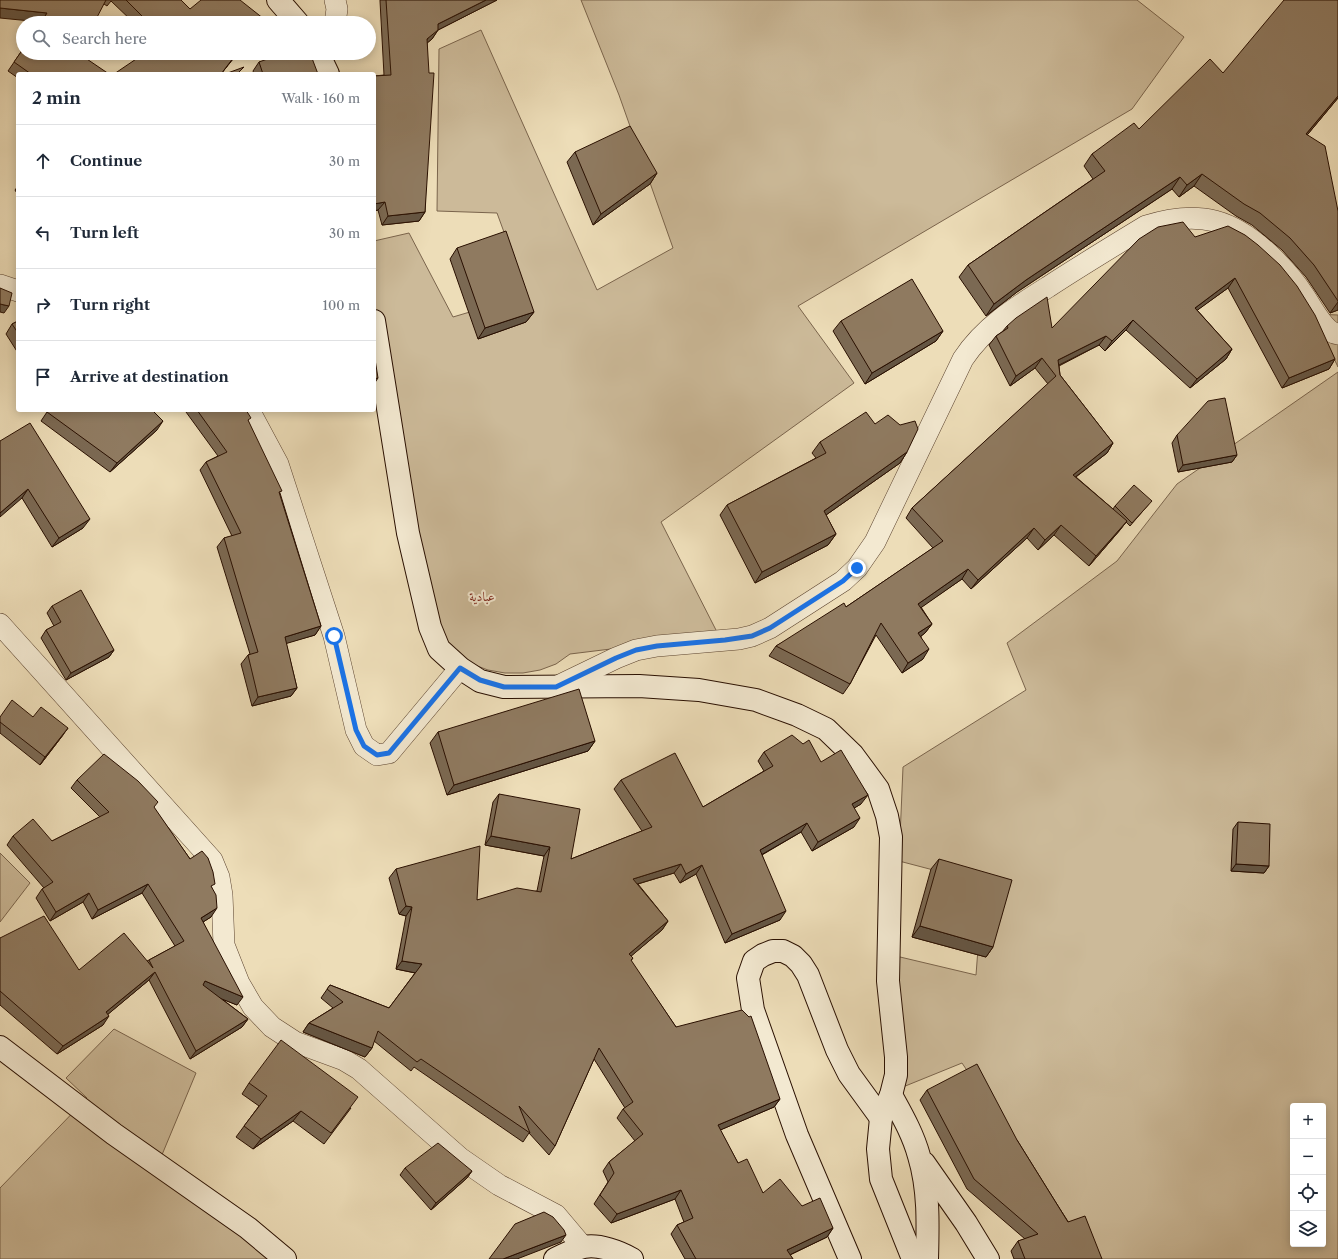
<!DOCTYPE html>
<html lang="en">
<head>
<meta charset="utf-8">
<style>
  body { margin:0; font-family:"Libre Caslon Text",Amiri,serif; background:#f6f6f7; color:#1f2937 }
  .controls { position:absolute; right:12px; bottom:12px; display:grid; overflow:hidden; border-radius:4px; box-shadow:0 2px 10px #0003 }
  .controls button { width:36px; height:36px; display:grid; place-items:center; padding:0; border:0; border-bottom:1px solid #e0e1e3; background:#fff; color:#1f2937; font:20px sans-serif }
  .stop { position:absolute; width:12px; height:12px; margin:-9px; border:3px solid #1a73e8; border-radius:50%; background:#fff }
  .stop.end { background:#1a73e8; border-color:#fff; box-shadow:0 1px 4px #0008 }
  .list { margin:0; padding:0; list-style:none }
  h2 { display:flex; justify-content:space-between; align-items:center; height:52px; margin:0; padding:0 16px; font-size:17px }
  h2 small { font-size:13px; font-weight:400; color:#747a83 }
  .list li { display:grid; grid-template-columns:26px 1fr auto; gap:12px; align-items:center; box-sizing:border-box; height:72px; padding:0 16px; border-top:1px solid #e0e1e3 }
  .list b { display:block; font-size:15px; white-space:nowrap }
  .list em { font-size:13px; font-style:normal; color:#747a83 }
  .icon { flex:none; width:22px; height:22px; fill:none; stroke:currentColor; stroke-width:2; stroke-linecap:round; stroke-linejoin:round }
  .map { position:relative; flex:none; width:1338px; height:1259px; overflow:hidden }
  .search { position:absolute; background:#fff; box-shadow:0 2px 10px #0003; left:16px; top:16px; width:360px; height:44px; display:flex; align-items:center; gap:10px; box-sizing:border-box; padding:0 14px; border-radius:22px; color:#747a83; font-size:15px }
  .panel { position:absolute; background:#fff; box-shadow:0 2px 10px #0003; left:16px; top:72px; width:360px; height:340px; border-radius:4px }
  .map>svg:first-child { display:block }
  .green { fill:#ccba99; stroke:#7a644c; fill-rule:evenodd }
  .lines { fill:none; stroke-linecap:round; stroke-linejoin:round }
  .street-casing { stroke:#5a422e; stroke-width:22 }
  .secondary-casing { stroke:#290f00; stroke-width:24 }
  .street { stroke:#f3e9d1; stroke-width:21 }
  .secondary { stroke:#f3e9d1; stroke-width:22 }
  .wall { fill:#7b6953; stroke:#290f00 }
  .shaded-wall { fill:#645543; stroke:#290f00 }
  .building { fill:#8f7a60; stroke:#290f00 }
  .route { stroke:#1a73e8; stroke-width:5 }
  .labels { text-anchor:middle; stroke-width:4; stroke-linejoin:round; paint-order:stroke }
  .quarter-label { font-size:13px; fill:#7a1f14; stroke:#f3e9d1 }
</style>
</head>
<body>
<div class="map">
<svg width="1338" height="1259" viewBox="0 0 1338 1259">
  <rect width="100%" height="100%" fill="#edddb8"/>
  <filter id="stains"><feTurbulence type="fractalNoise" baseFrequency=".005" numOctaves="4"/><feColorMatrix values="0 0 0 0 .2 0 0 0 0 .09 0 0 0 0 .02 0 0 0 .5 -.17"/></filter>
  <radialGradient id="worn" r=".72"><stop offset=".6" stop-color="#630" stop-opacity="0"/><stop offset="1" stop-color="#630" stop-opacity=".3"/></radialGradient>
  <g class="green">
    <polygon points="581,0 1137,0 1184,37 1132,109 798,306 854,383 661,522 717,632 668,642 570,654 556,664 540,670 523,673 505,673 488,670 472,664 443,644 374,327 374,241 409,233 453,317 527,295 497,213 437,211 439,49 481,30 597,290 673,248 619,95"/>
    <polygon points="1313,314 1338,315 1338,367"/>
    <path d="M1338,372v887h-249l-5,-14 -122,-182 -69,28 -14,-139 97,23 7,-92 -84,-22 4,-94 123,-77 -19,-47 110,-82 60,-77zM1293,1106h30v138h-30z"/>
    <polygon points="0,853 30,883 0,922"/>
    <polygon points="114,1029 196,1073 159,1162 278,1259 0,1259 0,1188 87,1098 66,1078"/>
  </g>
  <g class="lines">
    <defs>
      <g id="street">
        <polyline points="335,0 337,9 335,23"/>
        <polyline points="0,285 18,291"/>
        <polyline points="249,410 278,464 334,636 356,730 364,746 377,755 389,753 460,668"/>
        <polyline points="0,624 212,860 219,877 222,895 224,945 239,983 253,1007 272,1027 295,1042 344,1060 359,1069 460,1158 499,1185 556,1215 583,1247"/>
        <path d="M556,687l60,-29 20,-8 21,-4 82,-7 13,-3 18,-8 73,-47 14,-13 18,-26 88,-183c21,-32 53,-52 85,-72 32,-21 65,-41 98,-61 54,-17 88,-7 128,33 10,10 21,22 29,35 8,11 21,39 35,40"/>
      </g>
      <g id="secondary">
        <polyline points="278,0 298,23"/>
        <polyline points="318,53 328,74"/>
        <polyline points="374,321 408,533 430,627 439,649 460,668 480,681 504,687 639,686 699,690 756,700 797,715 826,729 853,755 878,789 887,816 891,837 888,981 896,1057 896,1075 891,1095 881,1118 878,1149 881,1179 913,1259"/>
        <polyline points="0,1047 114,1134 248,1228 285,1259"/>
        <path d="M891,1095c11,20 22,39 28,61 10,33 9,68 8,103"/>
        <polyline points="924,1163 966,1223 988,1259"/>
        <path d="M555,1259c9,-4 19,-10 29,-12 15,-3 36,5 48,12"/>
        <polyline points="850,1259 797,1135 753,1010 748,978 754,961 763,955 773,951 783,951 793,956 801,964 808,975 837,1050 849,1074 881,1118"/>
      </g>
    </defs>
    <use href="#street" class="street-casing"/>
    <use href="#secondary" class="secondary-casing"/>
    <use href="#street" class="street"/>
    <use href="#secondary" class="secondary"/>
  </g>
  <g class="wall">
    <polygon points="0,0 181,0 190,9 261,23 134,23 111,1 107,6 104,4 41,22"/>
    <polygon points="380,0 497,0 438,30 432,39 427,43 425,212 419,221 382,225 378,210 374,211 374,76 384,75 380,1"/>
    <polygon points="1338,0 1338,98 1307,135 1338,211 1338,310 1330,313 1306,277 1282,250 1252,225 1236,216 1194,186 1179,197 1172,189 1017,292 986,316 959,277 968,265 1093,179 1084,166 1092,154 1139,129 1223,73"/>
    <polygon points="23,49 109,74 18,74 18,78 8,71"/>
    <polygon points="259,62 318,74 254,74 253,71"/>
    <polygon points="575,152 657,173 650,184 593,225 567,162"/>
    <polygon points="18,186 18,195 15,190"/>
    <polygon points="1195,237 1335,359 1329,369 1282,388 1228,288 1197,310 1232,349 1226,359 1190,388 1126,330 1105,351 1099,345 1059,366 1060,375 1113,443 1107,453 1076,477 1113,509 1115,506 1149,504 1130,526 1126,522 1120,530 1089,566 1054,535 1038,550 1027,538 971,589 962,579 921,607 932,624 925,633 921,636 923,659 902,673 876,635 850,684 843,694 769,656 776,646 846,607 933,548 906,518 912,508 1048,384 1035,368 1010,386 989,345 996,336 1002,332 1007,326 1052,328"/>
    <polygon points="457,248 534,312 526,322 478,339 450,259"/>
    <polygon points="18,321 18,353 6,334 12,324"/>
    <polygon points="841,321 943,331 936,341 865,384 833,331"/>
    <polygon points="188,410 246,410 248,421 280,493 321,626 315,635 286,643 297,688 291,696 252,706 241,664 248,655 250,654 217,547 224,538 232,536 200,470 206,462 218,456 186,412"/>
    <polygon points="47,412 157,430 110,472 41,421"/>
    <polygon points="875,424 907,452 900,463 826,515 836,534 828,545 755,583 720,515 727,505 816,458 812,453 820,442"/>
    <polygon points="1177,435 1237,455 1232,462 1178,472 1172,443"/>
    <polygon points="0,441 83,528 52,547 22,498"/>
    <polygon points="52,606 114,650 109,657 66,680 41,638 46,630 54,626 47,613"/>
    <polygon points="0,717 33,717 63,735 40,765 0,733"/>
    <polygon points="438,732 595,741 588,751 447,795 430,743"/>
    <polygon points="764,752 821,762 861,804 854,808 854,827 812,851 801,832 762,855 780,920 725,943 696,874 680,883 674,873 638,884 668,921 662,930 631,956 633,958 631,961 676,1027 780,1099 774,1107 720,1130 738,1163 763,1193 802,1206 833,1228 827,1237 790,1255 793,1259 685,1259 671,1234 677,1225 684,1222 675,1199 611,1223 594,1204 608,1182 603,1171 609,1162 635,1141 617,1118 623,1109 625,1108 594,1059 555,1146 549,1155 529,1133 523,1142 414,1067 411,1071 374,1041 372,1048 365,1057 303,1032 309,1023 333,1008 321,998 330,985 389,1008 415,973 396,969 406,916 399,914 389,878 396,869 477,900 537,891 544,856 485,845 493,802 499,794 571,859 642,831 614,789 621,780 703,807 764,771 758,761"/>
    <polygon points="77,780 154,808 190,859 212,888 211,917 203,922 237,1005 222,999 248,1019 242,1027 190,1059 149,980 108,1014 103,1025 57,1054 0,1005 0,938 79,970 147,961 149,960 175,946 142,893 92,919 83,902 50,921 36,898 42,889 44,888 7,845 13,836 52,841 100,817 71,788"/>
    <polygon points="1238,822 1269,866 1264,873 1231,871 1233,829"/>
    <polygon points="939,859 993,947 986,957 912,937 931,869"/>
    <polygon points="249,1083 351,1108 324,1144 293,1121 253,1149 236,1137 259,1106 242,1094"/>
    <polygon points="927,1090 1017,1140 1068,1222 1102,1259 1014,1259 1011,1251 1018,1241 1025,1239 967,1189 920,1100"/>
    <polygon points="405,1168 472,1171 467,1178 431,1210 400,1175"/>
  </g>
  <g class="shaded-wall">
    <polygon points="486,0 497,0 438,30 432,39 421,48 438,24"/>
    <polygon points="0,8 47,13 41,22 0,18"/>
    <polygon points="237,53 238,53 221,74"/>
    <polygon points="1338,96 1338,98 1298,146 1306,134"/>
    <polygon points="657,173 650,184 593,225 601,214"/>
    <polygon points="1202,174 1194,186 1179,197 1187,185"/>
    <polygon points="1180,177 1172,189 1017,292 986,316 994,304 1026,280"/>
    <polygon points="385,202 378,210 374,211 374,204"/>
    <polygon points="425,212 419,221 382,225 388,216"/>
    <polygon points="1235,278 1228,288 1188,317 1195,308"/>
    <polygon points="1338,302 1338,310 1330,313"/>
    <polygon points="0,304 9,306 4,313 0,312"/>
    <polygon points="534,312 526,322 478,339 485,328"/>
    <polygon points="1133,320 1126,330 1105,351 1112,341"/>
    <polygon points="943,331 936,341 865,384 872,373"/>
    <polygon points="1106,336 1099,345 1051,369 1058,360"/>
    <polygon points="1232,349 1226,359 1190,388 1197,379"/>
    <polygon points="1042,358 1035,368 1010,386 1016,376"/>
    <polygon points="1335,359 1329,369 1282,388 1289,378"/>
    <polygon points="378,378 374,384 374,379"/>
    <polygon points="163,421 157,430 110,472 117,463"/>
    <polygon points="1113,443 1107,453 1066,484 1073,475"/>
    <polygon points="907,452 900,463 816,522 824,511"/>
    <polygon points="1237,455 1232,462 1178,472 1183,465"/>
    <polygon points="28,489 22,498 0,517 0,513"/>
    <polygon points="90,519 83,528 52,547 59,538"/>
    <polygon points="1127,521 1120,530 1089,566 1096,556"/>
    <polygon points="1061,525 1054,535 1038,550 1045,540"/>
    <polygon points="1034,528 1027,538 971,589 978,580"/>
    <polygon points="836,534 828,545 755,583 762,572"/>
    <polygon points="968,569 962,579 912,614 918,604"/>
    <polygon points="932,624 925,633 912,643 918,633"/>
    <polygon points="321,626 315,635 278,646 285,637"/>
    <polygon points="929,649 923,659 902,673 908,663"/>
    <polygon points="114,650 109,657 66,680 71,673"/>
    <polygon points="297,688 291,696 252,706 258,697"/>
    <polygon points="68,728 63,735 40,765 45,757"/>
    <polygon points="595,741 588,751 447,795 454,785"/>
    <polygon points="868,795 861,804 846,813 852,804"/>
    <polygon points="860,818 854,827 812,851 818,842"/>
    <polygon points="807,823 801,832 754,859 760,850"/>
    <polygon points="491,836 550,847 544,856 485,845"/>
    <polygon points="681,864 674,873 627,887 633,879"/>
    <polygon points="1236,864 1269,866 1264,873 1231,871"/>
    <polygon points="702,865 696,874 680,883 686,874"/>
    <polygon points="148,884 142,893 92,919 98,910"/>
    <polygon points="89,893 83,902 50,921 56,912"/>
    <polygon points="406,906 412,907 406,916 399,914"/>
    <polygon points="217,908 211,917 195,927 201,918"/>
    <polygon points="786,911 780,920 725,943 732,934"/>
    <polygon points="668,921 662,930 623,963 629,954"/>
    <polygon points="920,926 993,947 986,957 912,937"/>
    <polygon points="402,961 422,964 416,973 396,969"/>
    <polygon points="155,972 149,980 100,1021 106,1012"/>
    <polygon points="205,981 243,997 237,1005 199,990"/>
    <polygon points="109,1016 103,1025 57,1054 63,1046"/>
    <polygon points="248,1019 242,1027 190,1059 196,1051"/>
    <polygon points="309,1023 372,1048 365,1057 303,1032"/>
    <polygon points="780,1099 774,1107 711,1134 718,1125"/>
    <polygon points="301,1111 293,1121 253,1149 261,1139"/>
    <polygon points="472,1171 467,1178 431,1210 436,1203"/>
    <polygon points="681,1190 675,1199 611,1223 617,1214"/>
    <polygon points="833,1228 827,1237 781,1259 787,1250"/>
    <polygon points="566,1235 561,1242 517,1259 503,1259"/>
  </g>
  <g class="building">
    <polygon points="0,0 106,0 94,23 41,23 47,13 0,8"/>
    <polygon points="126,0 181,0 190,9 201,0 240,0 264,19 261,23 149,23"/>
    <polygon points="386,0 486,0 438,24 438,30 427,39 429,73 434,73 425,212 388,216 385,202 374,204 374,76 391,75"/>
    <polygon points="1284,0 1338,0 1338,96 1306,134 1325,146 1338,211 1338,301 1314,265 1290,238 1260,213 1244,204 1202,174 1187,185 1180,177 1026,280 994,304 968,265 1105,171 1092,154 1134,123 1139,129 1210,59 1223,73"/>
    <polygon points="23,49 23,53 78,53 109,74 31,74 14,62"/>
    <polygon points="145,53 237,53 221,74 114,74"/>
    <polygon points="284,53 310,53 318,74 263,74 259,62"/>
    <polygon points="244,67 237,74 225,74"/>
    <polygon points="630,126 657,173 601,214 575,152"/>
    <polygon points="1183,222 1195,237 1228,226 1245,235 1258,245 1280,265 1297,286 1315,315 1335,359 1289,378 1235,278 1195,308 1232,349 1197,379 1133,320 1112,341 1106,336 1058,360 1060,375 1113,443 1073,475 1127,521 1096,556 1061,525 1045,540 1034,528 978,580 968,569 918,604 932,624 918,633 929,649 908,663 881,623 850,684 776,646 844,603 846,607 943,541 912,508 1056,376 1042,358 1016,376 996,336 1008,328 1007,326 1016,318 1047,297 1052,328 1139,239 1158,227"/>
    <polygon points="506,231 534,312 485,328 457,248"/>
    <polygon points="912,279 943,331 872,373 841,321"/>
    <polygon points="0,288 12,293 9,306 0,304"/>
    <polygon points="18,321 18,333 12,324"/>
    <polygon points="374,353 378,378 374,379"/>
    <polygon points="1225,398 1237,455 1183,465 1177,435 1208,401"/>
    <polygon points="49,410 152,410 163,421 117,463 47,412"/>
    <polygon points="197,410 246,410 251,418 248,420 282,491 279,492 321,626 285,637 297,688 258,697 248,655 258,652 224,538 241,533 206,462 227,452"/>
    <polygon points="866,412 875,424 888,415 900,425 915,421 918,429 907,452 824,511 836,534 762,572 727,505 826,453 820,442"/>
    <polygon points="30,423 90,519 59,538 28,489 0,513 0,441"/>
    <polygon points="1134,485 1152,501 1132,523 1115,506"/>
    <polygon points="81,590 114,650 71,673 46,630 61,622 52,606"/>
    <polygon points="579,689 595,741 454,785 438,732"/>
    <polygon points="12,700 33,717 41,707 68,728 45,757 0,722 0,717"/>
    <polygon points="792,735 803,744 809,740 821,762 841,750 868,795 852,804 860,818 818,842 807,823 760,850 786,911 732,934 702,865 686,874 681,864 633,879 668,921 629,954 633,958 631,960 676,1027 742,1010 749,1017 751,1016 780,1099 718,1125 738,1163 747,1159 763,1193 780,1179 802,1206 820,1198 833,1228 787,1250 793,1259 696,1259 677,1225 693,1218 681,1190 617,1214 600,1195 614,1173 609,1162 643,1134 623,1109 633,1102 599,1048 555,1146 519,1106 530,1133 421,1059 417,1062 378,1031 372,1048 309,1023 343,1002 327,989 330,985 389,1008 422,964 402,961 412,907 406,906 396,869 480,846 477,900 517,888 541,892 550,847 491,836 499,794 580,809 571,859 652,827 621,780 675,753 703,807 773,766 764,752"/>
    <polygon points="104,754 138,781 158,802 154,807 190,859 202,851 208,858 213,872 215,884 211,886 216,895 217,908 201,918 243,997 205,981 203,985 248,1019 196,1051 155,972 106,1012 109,1016 63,1046 0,991 0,938 44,916 79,970 124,933 153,968 149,960 184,941 148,884 98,910 89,893 56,912 42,889 53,882 13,836 33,819 52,841 109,812 77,780"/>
    <polygon points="1238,822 1270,824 1269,866 1236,864"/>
    <polygon points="939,859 1012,880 993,947 920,926"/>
    <polygon points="281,1040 358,1097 331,1133 301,1111 261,1139 244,1126 267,1096 249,1083"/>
    <polygon points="977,1064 1017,1140 1068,1222 1085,1216 1102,1259 1025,1259 1018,1241 1038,1234 974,1179 927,1090"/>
    <polygon points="438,1143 472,1171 436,1203 405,1168"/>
    <polygon points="544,1212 553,1217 564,1230 566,1235 503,1259 489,1259 515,1224"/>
  </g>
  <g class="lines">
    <polyline class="route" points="334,636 356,730 364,746 377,755 389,753 460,668 480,680 504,687 556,687 616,658 636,650 657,646 725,640 752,636 770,628 843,581 857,568"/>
  </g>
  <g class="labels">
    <g class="quarter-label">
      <text x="482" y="601">عبادية</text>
    </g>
  </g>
  <rect width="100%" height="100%" filter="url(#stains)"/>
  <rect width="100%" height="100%" fill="url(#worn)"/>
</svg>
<div class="controls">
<button>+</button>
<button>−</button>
<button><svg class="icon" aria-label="locate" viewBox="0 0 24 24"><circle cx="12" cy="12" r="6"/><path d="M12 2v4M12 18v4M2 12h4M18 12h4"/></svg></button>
<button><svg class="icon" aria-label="layers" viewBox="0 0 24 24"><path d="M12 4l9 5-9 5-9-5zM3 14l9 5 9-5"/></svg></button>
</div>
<div class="stop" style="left:334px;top:636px"></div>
<div class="stop end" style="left:857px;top:568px"></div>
<div class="search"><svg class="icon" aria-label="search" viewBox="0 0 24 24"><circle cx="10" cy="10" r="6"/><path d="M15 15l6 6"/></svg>Search here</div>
<section class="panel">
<h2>2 min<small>Walk · 160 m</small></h2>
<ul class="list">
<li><svg class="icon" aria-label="ahead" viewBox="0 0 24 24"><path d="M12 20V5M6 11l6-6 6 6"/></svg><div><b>Continue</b></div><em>30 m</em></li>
<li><svg class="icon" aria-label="left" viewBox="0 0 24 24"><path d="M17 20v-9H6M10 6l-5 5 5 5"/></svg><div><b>Turn left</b></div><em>30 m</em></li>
<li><svg class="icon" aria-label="right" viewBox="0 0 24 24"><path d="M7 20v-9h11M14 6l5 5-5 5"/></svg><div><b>Turn right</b></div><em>100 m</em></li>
<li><svg class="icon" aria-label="arrive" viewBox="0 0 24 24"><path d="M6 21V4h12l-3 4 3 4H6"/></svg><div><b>Arrive at destination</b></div></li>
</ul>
</section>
</div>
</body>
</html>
